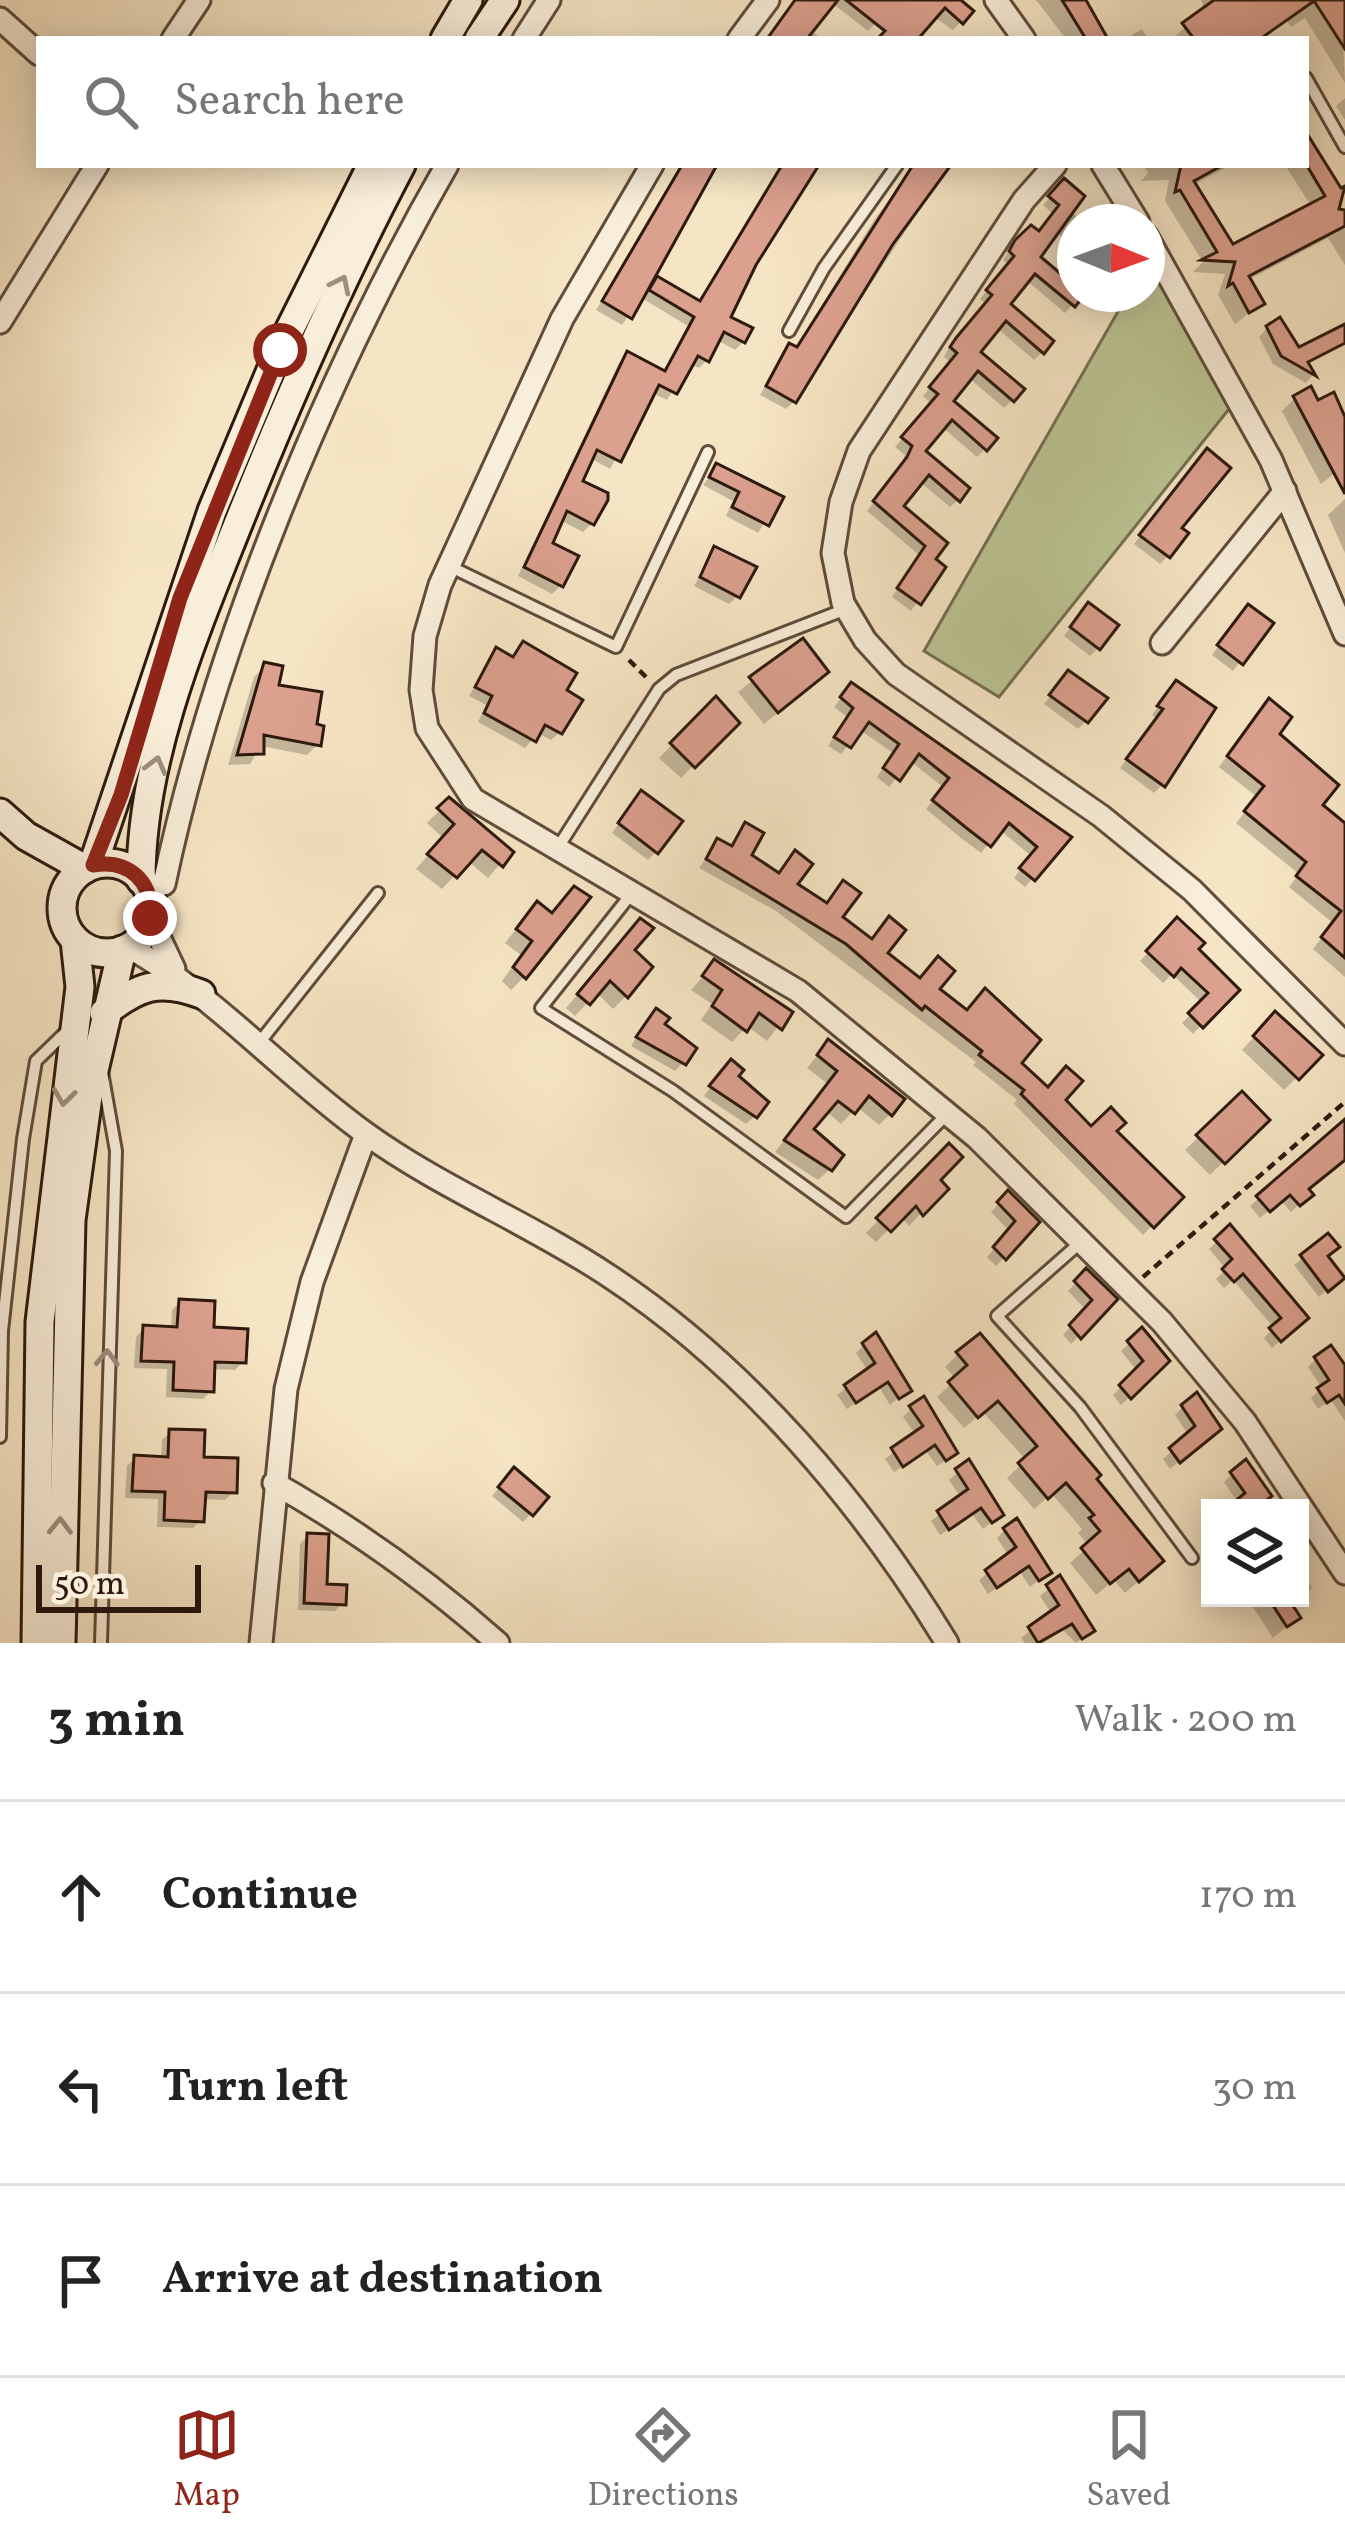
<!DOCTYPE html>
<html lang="en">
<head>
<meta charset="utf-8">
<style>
  body { margin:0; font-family:Vollkorn,serif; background:#f6f6f6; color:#222 }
  .controls { position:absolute; right:36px; bottom:36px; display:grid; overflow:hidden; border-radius:0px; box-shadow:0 6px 30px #0003 }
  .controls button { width:108px; height:108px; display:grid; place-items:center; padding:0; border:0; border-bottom:3px solid #e0e0e0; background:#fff; color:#222; font:60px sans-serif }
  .compass { position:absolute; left:1057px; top:204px; width:108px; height:108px; border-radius:50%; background:#fff; box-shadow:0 6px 30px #0003; rotate:91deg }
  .scale { position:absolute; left:36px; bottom:30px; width:165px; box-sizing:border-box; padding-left:12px; border:6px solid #2d190d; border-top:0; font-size:33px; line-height:42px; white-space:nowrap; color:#2d190d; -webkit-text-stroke:9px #f9eed9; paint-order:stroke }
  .stop { position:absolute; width:36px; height:36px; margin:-27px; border:9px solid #8f2418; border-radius:50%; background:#fff }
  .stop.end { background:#8f2418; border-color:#fff; box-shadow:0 3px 12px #0008 }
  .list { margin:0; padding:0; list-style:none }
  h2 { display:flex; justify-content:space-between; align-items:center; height:156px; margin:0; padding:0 48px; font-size:51px }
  h2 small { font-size:39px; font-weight:400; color:#767676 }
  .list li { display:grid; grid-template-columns:78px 1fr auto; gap:36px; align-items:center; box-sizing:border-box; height:192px; padding:0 48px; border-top:3px solid #e0e0e0 }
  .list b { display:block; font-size:45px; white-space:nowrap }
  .list em { font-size:39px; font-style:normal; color:#767676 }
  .icon { flex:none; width:66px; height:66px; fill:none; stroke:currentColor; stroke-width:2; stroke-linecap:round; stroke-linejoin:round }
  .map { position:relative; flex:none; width:1345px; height:1643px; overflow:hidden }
  .search { position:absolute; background:#fff; box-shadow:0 6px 30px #0003; left:36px; right:36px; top:36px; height:132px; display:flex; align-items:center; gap:30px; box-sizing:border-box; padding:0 42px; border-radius:0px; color:#767676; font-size:45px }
  .sheet { height:732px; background:#fff }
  nav { display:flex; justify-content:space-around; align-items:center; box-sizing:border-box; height:168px; border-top:3px solid #e0e0e0; background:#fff; font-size:33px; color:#767676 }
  nav a { display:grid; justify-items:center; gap:6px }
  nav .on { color:#8f2418 }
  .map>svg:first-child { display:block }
  .green { fill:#bcc594; stroke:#746f50; stroke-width:3 }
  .shadow { fill:#0003 }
  .building { fill:#dba08e; stroke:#2d190d; stroke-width:3 }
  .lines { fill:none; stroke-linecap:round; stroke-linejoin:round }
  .lane-casing { stroke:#5f4c3b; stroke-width:16 }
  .street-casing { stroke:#5f4c3b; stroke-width:27 }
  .secondary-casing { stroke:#2d190d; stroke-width:33 }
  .path { stroke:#2d190d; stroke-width:4.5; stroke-dasharray:9 6; stroke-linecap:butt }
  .lane { stroke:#f9eed9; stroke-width:10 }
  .street { stroke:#f9eed9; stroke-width:21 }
  .secondary { stroke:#f9eed9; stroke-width:27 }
  .oneway { stroke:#9d8e7d }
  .route { stroke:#8f2418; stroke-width:15 }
</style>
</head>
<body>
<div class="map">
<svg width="1345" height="1643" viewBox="0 0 1345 1643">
  <rect width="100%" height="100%" fill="#f6e5c4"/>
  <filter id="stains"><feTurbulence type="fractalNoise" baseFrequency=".00167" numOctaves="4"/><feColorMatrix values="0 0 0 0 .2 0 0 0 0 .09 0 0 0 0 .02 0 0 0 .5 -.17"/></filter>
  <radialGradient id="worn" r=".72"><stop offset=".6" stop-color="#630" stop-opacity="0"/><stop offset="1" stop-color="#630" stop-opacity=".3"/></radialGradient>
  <polygon class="green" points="1153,251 1233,404 999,697 924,651 1128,294 1147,294 1147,261"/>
  <g class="shadow">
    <polygon points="798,0 867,0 876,23 868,31 832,3 810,30 823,39 769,39"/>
    <polygon points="909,0 957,0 970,12 953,30"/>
    <polygon points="1036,0 1075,0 1103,39 1066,39"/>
    <polygon points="1201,0 1341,0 1345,83 1305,18 1291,27 1287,21 1261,39 1172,39 1205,10"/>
    <polygon points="1142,29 1148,39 1125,39"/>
    <polygon points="1345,98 1345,120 1336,106"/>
    <polygon points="1306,138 1335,212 1345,213 1345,265 1328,238 1248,280 1261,304 1235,324 1218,295 1225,274 1193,272 1203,262 1165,201 1169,180 1141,181 1148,173 1143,165 1231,165 1193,185 1232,248 1311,206 1285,165 1306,165"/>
    <polygon points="685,165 714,165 645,293 658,280 699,304 783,165 815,165 754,263 727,319 743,342 735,350 717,340 707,360 699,368 690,364 667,400 652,393 610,469 590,458 579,482 592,523 583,532 560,520 549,545 560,586 552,594 518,576 619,363 628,355 663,373 688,326 640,297 622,325 596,310"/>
    <polygon points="916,165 949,165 794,401 786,409 760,395 782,355 790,347 795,349 874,220"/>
    <polygon points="1064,182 1069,210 1083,222 1075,222 1075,247 1057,233 1037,257 1081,295 1065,313 1026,280 1006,304 1042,352 1034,360 997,328 977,352 1012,400 1004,408 969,378 950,401 985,449 977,457 942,427 922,452 958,500 950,507 920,482 899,507 944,544 932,559 942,567 911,611 892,597 919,555 867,511 900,469 905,455 895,447 932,404 923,396 951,363 944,357 948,349 986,304 980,299 1008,265 1003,260 1008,252 1032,229 1038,234 1053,214 1043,205"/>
    <polygon points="1267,328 1297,351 1345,334 1345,342 1306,365 1312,376 1306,383 1273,364 1259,337"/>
    <polygon points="1295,398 1317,404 1345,424 1345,465 1321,484 1282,411"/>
    <polygon points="1199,460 1168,556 1160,564 1134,544"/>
    <polygon points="717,466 780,498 758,533 726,516 733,501 703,485"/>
    <polygon points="1345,499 1345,553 1328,515"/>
    <polygon points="715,550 737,596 729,604 694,586"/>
    <polygon points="1081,614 1098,648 1090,656 1064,636"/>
    <polygon points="1240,616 1269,624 1233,671 1212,655"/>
    <polygon points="802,642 812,685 764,724 738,692"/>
    <polygon points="524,644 562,691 560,732 551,740 538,733 525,748 478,722 486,705 469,696 496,650 511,659"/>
    <polygon points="265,666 275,688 313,727 318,744 307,755 261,746 250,764 228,765 254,677"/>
    <polygon points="1061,682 1086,721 1078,729 1044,704"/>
    <polygon points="1168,692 1162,785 1154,793 1120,768 1157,719 1152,715"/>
    <polygon points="844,694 1068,838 1025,887 1014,878 1031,856 1000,830 981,853 961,838 926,809 943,787 910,761 889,787 877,777 893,753 860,730 841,754 828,746 847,717 834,707"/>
    <polygon points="716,700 736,723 681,778 659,758"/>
    <polygon points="1260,712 1319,806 1345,827 1345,977 1313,949 1333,923 1289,887 1299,874 1236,823 1257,797 1219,767"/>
    <polygon points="449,801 510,852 488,878 468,861 442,889 416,869 443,838 427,823"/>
    <polygon points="634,802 656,852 648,860 612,833"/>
    <polygon points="746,826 748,856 825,905 834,893 839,918 936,989 1091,1130 1113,1132 1179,1197 1143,1235 1014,1104 1017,1100 973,1065 976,1062 776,911 699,868 718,842 729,848"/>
    <polygon points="551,916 524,977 511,990 502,981 521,955 505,943 525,918"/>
    <polygon points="1178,921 1195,949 1235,990 1193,1034 1182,1023 1202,1003 1172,974 1163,983 1140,961"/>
    <polygon points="628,934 626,996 613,1009 597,993 575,1016 566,1008"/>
    <polygon points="715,963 789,1012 767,1041 747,1026 732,1042 701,1020 712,1004 691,990"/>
    <polygon points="648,1019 683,1063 675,1071 631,1046"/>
    <polygon points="1263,1027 1319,1055 1284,1090 1242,1050"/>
    <polygon points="828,1043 890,1114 879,1125 857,1107 841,1124 826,1111 810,1130 830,1169 818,1180 775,1152 828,1084 807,1068"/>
    <polygon points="723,1071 735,1076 755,1116 746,1124 704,1096"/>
    <polygon points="1242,1096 1265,1120 1210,1175 1185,1150"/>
    <polygon points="1345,1123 1345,1145 1306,1189 1302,1202 1291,1212 1281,1201 1260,1218 1250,1206"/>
    <polygon points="949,1147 936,1180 944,1189 909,1226 901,1217 876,1242 866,1233"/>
    <polygon points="1008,1194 1036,1222 996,1266 987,1257 1009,1231 991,1212"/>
    <polygon points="1230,1228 1297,1326 1272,1348 1264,1338 1274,1328 1233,1280 1224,1288 1216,1279 1226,1269 1209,1249"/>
    <polygon points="1328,1237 1325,1257 1341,1277 1319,1297 1294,1265"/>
    <polygon points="1086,1272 1114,1299 1071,1344 1063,1335 1086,1310 1068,1291"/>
    <polygon points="180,1302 243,1362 235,1370 212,1369 211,1391 203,1399 166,1397 167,1369 134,1368 136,1337 144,1328 171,1330 172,1310"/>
    <polygon points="1142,1331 1166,1361 1121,1405 1113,1395 1137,1371 1121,1351"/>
    <polygon points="864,1345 908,1390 890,1405 879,1387 847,1409 837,1395 868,1371 856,1353"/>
    <polygon points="958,1354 1093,1479 1147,1574 1125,1593 1114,1580 1096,1595 1070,1563 1089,1546 1078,1533 1082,1529 1052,1494 1034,1509 1007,1478 1026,1460 983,1412 964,1428 937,1397 956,1379 945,1367"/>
    <polygon points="1316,1359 1345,1369 1345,1421 1331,1400 1318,1409 1311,1398 1322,1388 1308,1367"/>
    <polygon points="1183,1407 1210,1437 1170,1469 1163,1459 1189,1436 1175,1415"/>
    <polygon points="911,1409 947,1460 937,1466 926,1451 894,1472 885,1459 916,1435 903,1417"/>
    <polygon points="171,1432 234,1491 225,1500 202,1499 201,1520 193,1528 157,1527 158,1499 125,1498 127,1466 135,1458 161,1459 162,1440"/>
    <polygon points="968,1463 992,1522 983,1529 972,1514 940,1535 931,1521 961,1498 949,1480"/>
    <polygon points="1232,1474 1268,1496 1238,1503 1224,1482"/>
    <polygon points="506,1479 531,1514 523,1522 492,1496"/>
    <polygon points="1005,1530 1048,1573 1030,1587 1020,1572 988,1594 979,1580 1009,1556 997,1538"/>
    <polygon points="308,1536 324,1587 343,1603 335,1611 298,1610 300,1544"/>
    <polygon points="1300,1570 1312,1588 1290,1607 1297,1618 1273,1638 1247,1598 1300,1598"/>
    <polygon points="1059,1580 1091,1631 1076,1643 1063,1630 1043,1643 1025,1643 1021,1638 1052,1614 1040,1596"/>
  </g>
  <g class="building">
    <polygon points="795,0 838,0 807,39 767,39"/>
    <polygon points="846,0 961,0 974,11 963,24 945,8 918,39 877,39 885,31"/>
    <polygon points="1062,0 1086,0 1108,39 1086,39"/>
    <polygon points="1214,0 1345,0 1345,49 1314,1 1260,39 1194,39 1182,23"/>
    <polygon points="1306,132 1341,188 1345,186 1339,209 1345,210 1345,226 1249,276 1265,304 1249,313 1233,283 1228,286 1235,262 1201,260 1217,252 1180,190 1175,192 1181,165 1223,165 1194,181 1233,244 1325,196 1306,164"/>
    <polygon points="682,165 717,165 632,319 602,301"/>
    <polygon points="782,165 819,165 756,265 731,317 753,328 745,343 724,332 709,362 698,356 677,394 659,385 621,462 597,450 583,481 608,493 608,500 594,525 567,511 553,543 579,556 563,587 524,567 627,351 665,371 694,317 649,290 657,276 700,301"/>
    <polygon points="913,165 951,165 893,244 796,403 766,386 789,343 797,347"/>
    <polygon points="1064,178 1085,196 1041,257 1075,286 1075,294 1085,294 1075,307 1035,274 1011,304 1054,341 1044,354 1006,321 981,352 1025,389 1014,402 978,371 954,401 998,438 987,451 952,420 926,451 970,488 960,502 929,475 904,506 948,543 936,559 946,567 921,605 897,588 925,546 873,501 907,457 912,446 901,437 938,394 929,387 957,353 950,347 956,338 992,295 986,290 1014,256 1009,251 1015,240 1031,225 1039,231 1059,205 1048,196"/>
    <polygon points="1280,317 1299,347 1345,324 1345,343 1308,362 1316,376 1281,356 1266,326"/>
    <polygon points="1311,386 1318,400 1334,392 1345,417 1345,494 1293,396"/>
    <polygon points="1207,448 1231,468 1182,528 1189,533 1170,558 1139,535"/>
    <polygon points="716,463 784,497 769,526 732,507 739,492 709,477"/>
    <polygon points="714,546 757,567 740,598 700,577"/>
    <polygon points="1088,602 1119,625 1100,650 1070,627"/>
    <polygon points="1248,604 1274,623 1243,665 1217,645"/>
    <polygon points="803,638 829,672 778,713 749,677"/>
    <polygon points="523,641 577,673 567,690 583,700 562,734 545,725 536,742 484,713 492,696 475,687 496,647 513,657"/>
    <polygon points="264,662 283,666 279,685 322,692 317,724 324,726 321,746 264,735 264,754 237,755"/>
    <polygon points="1068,670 1108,698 1088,723 1049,695"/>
    <polygon points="1176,680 1216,708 1165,787 1126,759 1163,709 1157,706"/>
    <polygon points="851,682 1072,837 1035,881 1019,868 1037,847 1009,823 991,847 969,830 932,800 949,778 919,754 900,781 883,768 899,744 869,722 851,748 834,737 853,708 840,697"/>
    <polygon points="716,696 740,723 695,768 670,743"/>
    <polygon points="1269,698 1292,717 1280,734 1339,785 1323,805 1345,823 1345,958 1321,937 1341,911 1296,876 1306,862 1244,811 1264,786 1227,756"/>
    <polygon points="641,790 683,821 658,854 618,823"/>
    <polygon points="449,797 514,852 503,867 482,850 457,878 427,854 454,824 437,808"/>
    <polygon points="745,822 764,833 752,855 779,873 795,850 813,864 798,884 827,903 843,880 861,893 843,917 872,939 889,916 906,930 888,953 920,978 938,956 955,971 940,989 967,1010 985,988 1041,1040 1022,1063 1048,1087 1066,1066 1083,1081 1066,1100 1091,1126 1111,1107 1126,1123 1117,1131 1184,1197 1154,1228 1021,1094 1024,1090 979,1055 982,1051 925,1006 922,1010 846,944 706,859 717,838 732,846"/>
    <polygon points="574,886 591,897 526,979 513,967 532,941 516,929 537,901 552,913"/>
    <polygon points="1177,917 1205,943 1199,949 1240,990 1203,1028 1188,1013 1208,993 1181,968 1174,977 1146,951"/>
    <polygon points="640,918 654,928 635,950 653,967 628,998 610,981 590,1005 577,994"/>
    <polygon points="714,959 793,1012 782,1030 759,1013 747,1032 712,1006 722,990 702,976"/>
    <polygon points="656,1008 670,1018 665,1024 697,1048 686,1065 636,1037"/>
    <polygon points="1275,1011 1323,1055 1299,1080 1253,1036"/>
    <polygon points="828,1039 905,1099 892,1116 869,1096 855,1114 838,1101 814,1129 844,1155 832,1171 784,1140 837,1071 817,1055"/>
    <polygon points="731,1059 744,1070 739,1076 769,1102 757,1118 709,1086"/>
    <polygon points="1242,1091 1270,1120 1225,1164 1196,1135"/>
    <polygon points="1345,1119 1345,1160 1309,1189 1314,1195 1300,1206 1290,1195 1270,1212 1256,1196"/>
    <polygon points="949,1143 963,1157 941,1180 949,1189 923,1216 916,1206 891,1232 876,1218"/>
    <polygon points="1008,1190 1040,1222 1006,1260 993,1247 1015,1221 997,1202"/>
    <polygon points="1230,1224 1309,1318 1281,1342 1269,1328 1281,1318 1243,1274 1234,1282 1222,1269 1232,1259 1214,1239"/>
    <polygon points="1328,1233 1340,1247 1328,1256 1345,1278 1328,1292 1300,1255"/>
    <polygon points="1086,1268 1118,1299 1081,1339 1069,1325 1092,1300 1074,1281"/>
    <polygon points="179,1299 215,1301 214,1327 248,1329 246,1363 215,1362 214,1392 173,1390 174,1362 141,1361 143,1325 177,1327"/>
    <polygon points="1142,1327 1170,1361 1131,1399 1119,1385 1143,1361 1127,1341"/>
    <polygon points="876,1332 912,1391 899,1399 888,1382 856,1403 844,1385 875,1363 862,1343"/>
    <polygon points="980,1333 1101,1475 1097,1479 1164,1561 1139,1582 1129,1569 1110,1584 1081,1548 1100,1531 1089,1518 1094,1515 1066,1483 1048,1499 1018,1463 1037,1446 998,1401 978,1418 948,1382 967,1365 956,1352"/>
    <polygon points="1331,1345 1345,1365 1345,1404 1339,1395 1327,1403 1317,1388 1329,1380 1314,1357"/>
    <polygon points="1197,1392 1222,1429 1180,1463 1169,1448 1195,1426 1181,1405"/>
    <polygon points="924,1396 958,1453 946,1461 935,1445 903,1467 891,1448 923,1426 909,1406"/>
    <polygon points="169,1429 205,1430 204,1457 238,1458 237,1493 206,1492 204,1522 164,1520 165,1492 132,1491 134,1455 168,1457"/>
    <polygon points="969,1459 1004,1515 992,1523 981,1508 949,1530 937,1511 968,1489 955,1469"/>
    <polygon points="1246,1459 1272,1496 1257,1508 1227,1508 1245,1493 1230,1472"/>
    <polygon points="514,1467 549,1497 533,1516 498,1487"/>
    <polygon points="1017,1518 1052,1573 1039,1581 1029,1566 997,1588 985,1570 1016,1547 1003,1528"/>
    <polygon points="307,1533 329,1534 327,1584 347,1585 346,1605 304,1603"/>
    <polygon points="1060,1575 1095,1631 1082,1639 1072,1624 1038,1643 1028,1627 1059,1605 1046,1585"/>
    <polygon points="1268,1598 1288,1598 1301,1618 1287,1627"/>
  </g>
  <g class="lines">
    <defs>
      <g id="lane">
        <polyline points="1306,78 1345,147"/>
        <polyline points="789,331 824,268 897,165"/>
        <polyline points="449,566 616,647 708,452"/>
        <polyline points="557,849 659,689 676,675 846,609"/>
        <polyline points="632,893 541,1008 673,1091 846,1217 948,1113"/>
        <polyline points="259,1043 378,893"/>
        <polyline points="1081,1242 997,1316 1080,1407 1192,1558"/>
        <polyline points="0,1437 2,1331 23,1139 36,1061 68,1030"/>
        <polyline points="101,1643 116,1151 102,1072"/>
      </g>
      <g id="street">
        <polyline points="996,0 1024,39"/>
        <polyline points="0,19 39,54"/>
        <polyline points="173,39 199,0"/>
        <polyline points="524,39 549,0"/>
        <polyline points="739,39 768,0"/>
        <polyline points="652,165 562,319 440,585 425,636 421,690 427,728 473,799 798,991 977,1138 1162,1322 1245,1422 1345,1573"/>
        <polyline points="1055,165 1024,200 859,451 841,502 833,553 843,603 865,640 896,674 1101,816 1192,890 1345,1044"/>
        <polyline points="1103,165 1138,222"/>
        <polyline points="1147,237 1271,460 1345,634"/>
        <polyline points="0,322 97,165"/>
        <polyline points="1162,643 1285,491"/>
        <path d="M164,884c50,-238 162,-508 283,-719"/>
        <polyline points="150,918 174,969"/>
        <path d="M129,947c88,50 154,127 236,186 76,55 166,91 244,143 138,91 253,227 338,367"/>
        <path d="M274,1483c81,46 154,98 224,160"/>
        <polyline points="261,1643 286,1389 312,1282 366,1134"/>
      </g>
      <g id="secondary">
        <polyline points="445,39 468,0"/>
        <polyline points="479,39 505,0"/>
        <polyline points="0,813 26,836 85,869"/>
        <circle cx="107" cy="908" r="45"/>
        <polyline points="93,865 212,511 280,349 372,165"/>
        <path d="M141,880c0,-117 48,-234 91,-341 51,-128 105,-253 169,-374"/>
        <path d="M104,1013c34,-27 55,-35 97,-19"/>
        <polyline points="36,1643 40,1322 80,987 75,940"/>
        <polyline points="61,1643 71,1220 88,1096 122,950"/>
      </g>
    </defs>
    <use href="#lane" class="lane-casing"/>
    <use href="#street" class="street-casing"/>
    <use href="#secondary" class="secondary-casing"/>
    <g class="path">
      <polyline points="629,660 646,677"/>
      <polyline points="1143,1277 1345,1102"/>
    </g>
    <use href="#lane" class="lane"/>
    <use href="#street" class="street"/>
    <use href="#secondary" class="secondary"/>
  </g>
  <defs><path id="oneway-chevron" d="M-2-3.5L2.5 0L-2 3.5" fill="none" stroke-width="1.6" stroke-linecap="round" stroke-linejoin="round" transform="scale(3)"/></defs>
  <g class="oneway">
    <use href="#oneway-chevron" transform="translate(341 284) rotate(-64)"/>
    <use href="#oneway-chevron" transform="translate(156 765) rotate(-75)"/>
    <use href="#oneway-chevron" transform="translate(64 1097) rotate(98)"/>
    <use href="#oneway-chevron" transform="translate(107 1358) rotate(-88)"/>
    <use href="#oneway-chevron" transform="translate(60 1526) rotate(-89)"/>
  </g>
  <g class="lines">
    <path class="route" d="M150,918c4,-36 -21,-59 -57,-53l28,-70 59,-197 100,-248"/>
  </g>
  <rect width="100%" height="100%" filter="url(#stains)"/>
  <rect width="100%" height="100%" fill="url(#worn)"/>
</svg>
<div class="controls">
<button><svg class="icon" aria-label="layers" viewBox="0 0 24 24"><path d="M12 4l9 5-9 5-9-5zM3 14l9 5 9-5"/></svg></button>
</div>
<svg class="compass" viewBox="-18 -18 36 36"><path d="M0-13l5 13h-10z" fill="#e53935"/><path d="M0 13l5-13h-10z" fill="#767676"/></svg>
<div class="scale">50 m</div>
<div class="stop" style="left:280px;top:350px"></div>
<div class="stop end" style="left:150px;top:918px"></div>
<div class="search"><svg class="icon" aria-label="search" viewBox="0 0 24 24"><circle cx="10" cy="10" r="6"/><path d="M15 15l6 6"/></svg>Search here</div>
</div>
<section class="sheet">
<h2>3 min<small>Walk · 200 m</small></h2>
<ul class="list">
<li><svg class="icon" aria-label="ahead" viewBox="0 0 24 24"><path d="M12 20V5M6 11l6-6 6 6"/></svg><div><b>Continue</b></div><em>170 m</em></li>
<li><svg class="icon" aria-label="left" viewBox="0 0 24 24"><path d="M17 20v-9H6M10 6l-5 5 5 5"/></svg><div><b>Turn left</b></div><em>30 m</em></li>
<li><svg class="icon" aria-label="arrive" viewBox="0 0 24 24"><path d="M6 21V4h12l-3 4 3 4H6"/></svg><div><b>Arrive at destination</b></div></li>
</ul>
</section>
<nav>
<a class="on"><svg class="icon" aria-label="map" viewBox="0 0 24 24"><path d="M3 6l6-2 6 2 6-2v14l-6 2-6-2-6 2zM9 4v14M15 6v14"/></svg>Map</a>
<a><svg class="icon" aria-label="directions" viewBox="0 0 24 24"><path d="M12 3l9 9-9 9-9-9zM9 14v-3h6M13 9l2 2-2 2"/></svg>Directions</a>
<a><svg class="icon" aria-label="saved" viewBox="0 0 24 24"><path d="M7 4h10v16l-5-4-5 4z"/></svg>Saved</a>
</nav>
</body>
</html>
